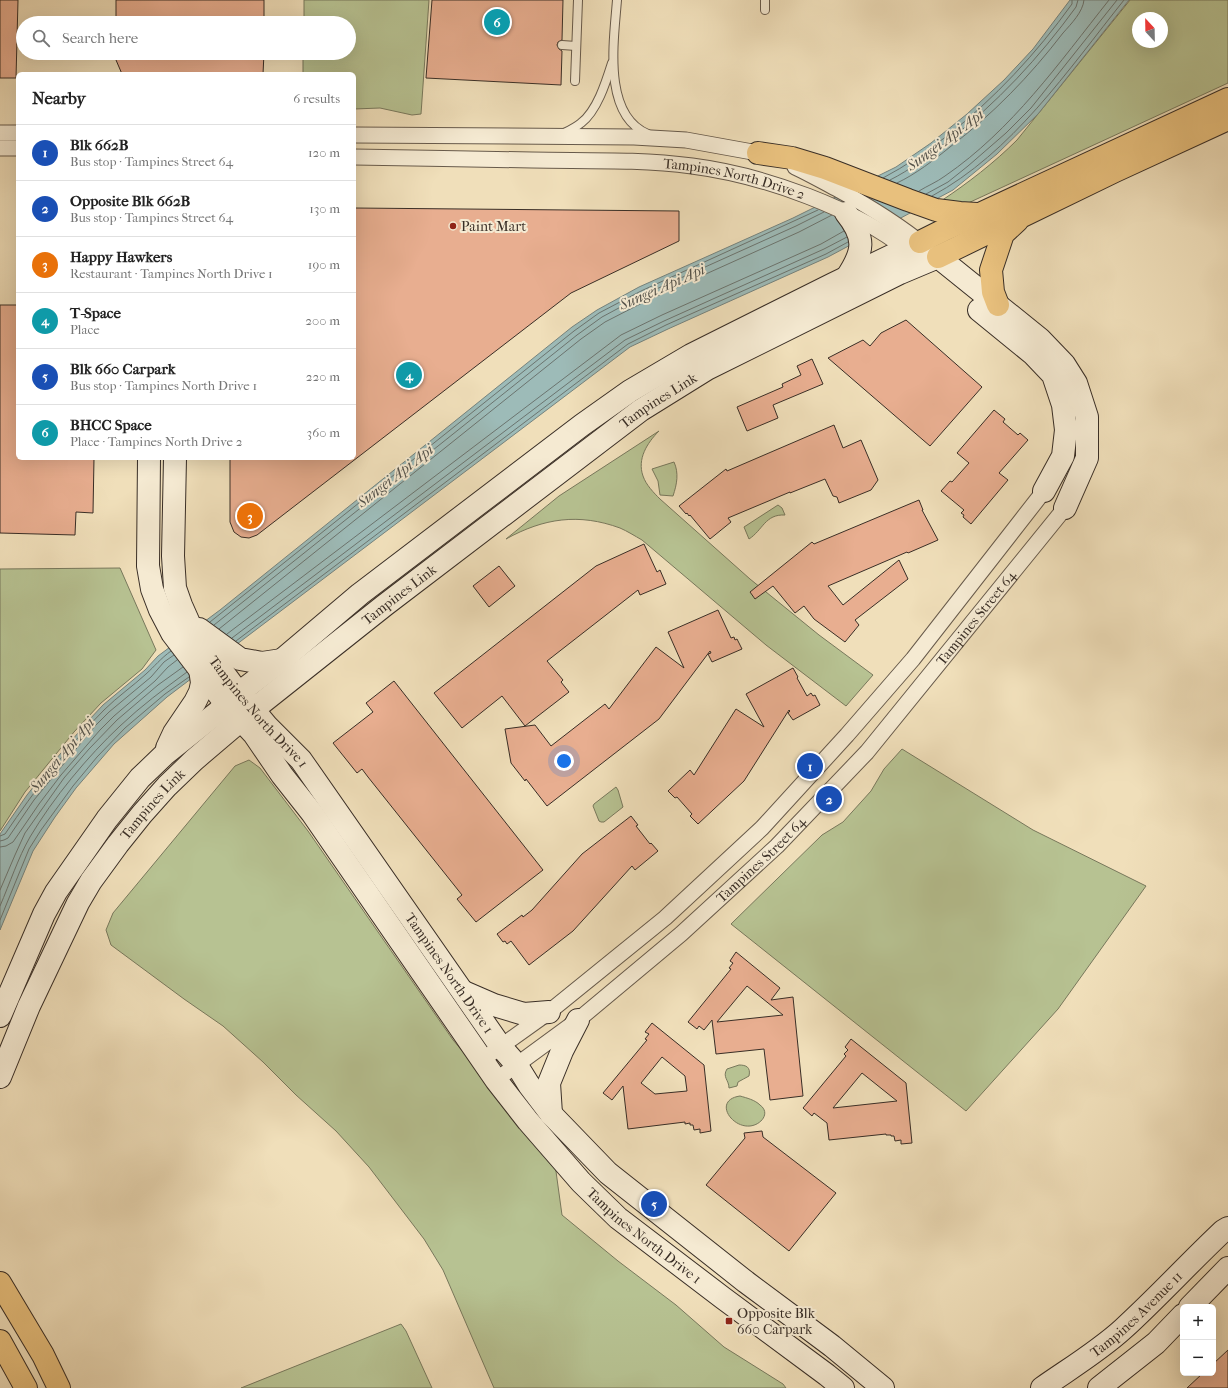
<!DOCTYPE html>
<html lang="en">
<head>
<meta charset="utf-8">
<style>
  body { margin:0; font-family:"IM FELL French Canon",serif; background:#f6f6f6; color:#222 }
  .controls { position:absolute; right:12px; bottom:12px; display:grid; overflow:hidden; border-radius:6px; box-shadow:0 4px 16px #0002 }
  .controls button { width:36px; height:36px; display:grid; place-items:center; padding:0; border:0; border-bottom:1px solid #e0e0e0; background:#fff; color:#222; font:20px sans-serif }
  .compass { position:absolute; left:1132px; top:12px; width:36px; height:36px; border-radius:50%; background:#fff; box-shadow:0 4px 16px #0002; rotate:338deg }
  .you { position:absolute; left:564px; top:761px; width:14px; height:14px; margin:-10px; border:3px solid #fff; border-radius:50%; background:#1a73e8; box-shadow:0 0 0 6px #1a73e833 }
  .badge { display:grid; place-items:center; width:26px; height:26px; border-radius:50%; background:#8f2418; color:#fff; font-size:13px; font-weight:700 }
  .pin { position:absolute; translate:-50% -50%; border:2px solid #fff; box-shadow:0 1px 4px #0006 }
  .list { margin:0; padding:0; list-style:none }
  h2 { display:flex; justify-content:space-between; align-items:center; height:52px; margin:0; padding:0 16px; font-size:17px }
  h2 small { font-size:13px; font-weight:400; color:#767676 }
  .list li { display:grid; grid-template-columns:26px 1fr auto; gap:12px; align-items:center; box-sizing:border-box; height:56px; padding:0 16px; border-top:1px solid #e0e0e0 }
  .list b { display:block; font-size:15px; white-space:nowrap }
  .list p { margin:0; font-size:13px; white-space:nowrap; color:#767676 }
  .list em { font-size:13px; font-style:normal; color:#767676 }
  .icon { flex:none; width:22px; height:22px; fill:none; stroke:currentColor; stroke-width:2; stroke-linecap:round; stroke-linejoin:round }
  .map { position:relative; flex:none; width:1228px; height:1388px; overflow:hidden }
  .search { position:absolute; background:#fff; box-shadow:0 4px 16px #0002; left:16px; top:16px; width:340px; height:44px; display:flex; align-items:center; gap:10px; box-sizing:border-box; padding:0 14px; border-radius:22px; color:#767676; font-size:15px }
  .panel { position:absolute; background:#fff; box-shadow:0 4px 16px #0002; left:16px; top:72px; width:340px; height:388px; border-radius:6px }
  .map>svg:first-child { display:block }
  .green { fill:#b7c292; stroke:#78785c; fill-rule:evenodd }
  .water { fill:#9dbbb8; stroke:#75837e }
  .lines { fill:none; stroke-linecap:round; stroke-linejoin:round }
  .shore { stroke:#6b746f; stroke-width:1 }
  .building { fill:#e8ae90; stroke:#392e26; fill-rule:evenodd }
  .lane-casing { stroke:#675a4b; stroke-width:10 }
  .street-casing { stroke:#675a4b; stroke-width:17 }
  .secondary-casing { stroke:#392e26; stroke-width:24 }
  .primary-casing { stroke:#392e26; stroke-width:24 }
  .highway-casing { stroke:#392e26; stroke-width:24 }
  .lane { stroke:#f5ead2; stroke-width:8 }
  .street { stroke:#f5ead2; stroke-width:15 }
  .secondary { stroke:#f5ead2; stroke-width:22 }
  .primary { stroke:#e8c07d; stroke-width:22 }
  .highway { stroke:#e8c07d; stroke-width:22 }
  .poi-dot { fill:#8f2418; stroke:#f5ead2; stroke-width:1.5 }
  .labels { text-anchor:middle; stroke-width:4; stroke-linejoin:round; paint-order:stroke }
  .street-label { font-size:14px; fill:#392e26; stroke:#f5ead2 }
  .poi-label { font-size:14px; fill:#392e26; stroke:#f5ead2; text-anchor:start }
  .water-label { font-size:15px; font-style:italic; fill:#52514a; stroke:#f5ead2 }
</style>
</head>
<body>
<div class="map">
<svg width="1228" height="1388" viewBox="0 0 1228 1388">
  <rect width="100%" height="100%" fill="#f0dfba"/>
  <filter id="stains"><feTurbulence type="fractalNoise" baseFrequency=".005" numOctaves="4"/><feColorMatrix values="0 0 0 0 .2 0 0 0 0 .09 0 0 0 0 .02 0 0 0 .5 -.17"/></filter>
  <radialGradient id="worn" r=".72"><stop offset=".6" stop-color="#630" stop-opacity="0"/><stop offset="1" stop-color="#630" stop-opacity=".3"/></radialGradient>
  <g class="green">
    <polygon points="304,0 429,0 421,114 412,115 380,108 354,109 354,74 303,74 303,53 349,53 349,23 304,23"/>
    <path d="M1130,0h98v83l-262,121 -25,-3c27,-18 53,-38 76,-61zM1138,18h24v24h-24z"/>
    <path d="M659,431c-12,12 -22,28 -16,45 3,9 11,17 17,23l90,80 69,56 54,40 -27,31 -80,-61 -124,-105c-7,-4 -15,-9 -22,-12 -41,-15 -76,-10 -114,11l53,-43z"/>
    <path d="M674,462c5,11 3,22 -1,34l-13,-1 -2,-14 -6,-12z"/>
    <path d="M778,505l4,3 3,7c-20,-1 -22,15 -36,24l-5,-12z"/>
    <polygon points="120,568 156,650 142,669 101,703 74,732 25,792 0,831 0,569"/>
    <polygon points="902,749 1033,830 1146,886 1058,1009 966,1111 731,924 822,835 843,822 871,791 884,769"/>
    <polygon points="249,760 260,768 308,831 453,1040 519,1118 554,1157 562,1215 618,1261 676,1305 724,1347 783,1384 786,1388 494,1388 443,1270 424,1239 369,1167 336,1131 296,1095 263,1062 223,1026 184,999 111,945 106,930 113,913 235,766"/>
    <polygon points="616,787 618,790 623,807 604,822 601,822 599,821 593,806 594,804"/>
    <path d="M739,1065c7,0 12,2 10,11 -4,2 -7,4 -11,6l-1,4 -8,2c0,-8 -7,-11 -2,-19z"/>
    <path d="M740,1096c7,2 15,4 20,9 11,8 1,20 -10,21 -19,2 -37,-26 -10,-30z"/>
    <polygon points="401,1324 406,1331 432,1388 241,1388"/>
  </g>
  <polygon class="water" points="1070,0 1129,0 1038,114 997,154 953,190 828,257 668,329 630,347 167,697 114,744 76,788 55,817 33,851 0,930 0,834 27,795 50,766 89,720 103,705 145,670 158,656 220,610 572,327 597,310 639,287 793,218 896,167 931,143 967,114 1004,80 1033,49"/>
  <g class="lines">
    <g class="shore">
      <path d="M883,178c23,-12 44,-27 64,-42 48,-38 89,-82 125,-132v-4"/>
      <path d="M890,180c20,-10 40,-25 58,-39 49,-38 91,-83 128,-134l2,-7"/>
      <path d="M897,183c19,-9 37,-23 53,-36 43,-33 80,-71 113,-114 8,-9 20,-21 21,-33"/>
      <path d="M919,191c8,-5 18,-9 26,-15 67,-46 114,-113 164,-176"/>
      <polyline points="926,194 948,182 968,166 1006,133 1031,108 1117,0"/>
      <path d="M932,196c80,-43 136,-126 192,-196"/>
      <polyline points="210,622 574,331 599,313 641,291 818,210"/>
      <polyline points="214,625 577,335 602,317 643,295 796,226 824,212"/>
      <polyline points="219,629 581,339 605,322 646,301 799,232 832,215"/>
      <polyline points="227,634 621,335 662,315 821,244 844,231"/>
      <polyline points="232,638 625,340 664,321 824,249 847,237"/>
      <polyline points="236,641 628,344 666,325 826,254 848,242"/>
      <path d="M0,836l5,-2c30,-44 62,-87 99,-124 13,-13 29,-24 42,-36 9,-8 14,-15 25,-23"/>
      <polyline points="0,841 4,840 8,838 34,800 57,772 95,726 109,712 151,677 164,662 174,655"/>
      <polyline points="0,847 6,846 13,842 39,804 61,775 100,730 114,716 155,681 168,667 177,660"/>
      <polyline points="0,890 15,855 25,833 64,778 89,749 117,720 158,685 183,667"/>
      <path d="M0,906c10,-23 18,-48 30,-69 23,-39 58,-81 90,-111 21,-20 44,-37 67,-54"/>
      <polyline points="0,920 29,849 41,830 73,786 97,757 125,728 165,694 189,677"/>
    </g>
  </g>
  <g class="building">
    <polygon points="0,0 18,0 16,78 0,78"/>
    <rect x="116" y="0" width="148" height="23"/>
    <polygon points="432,0 563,0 562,40 558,42 557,45 559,49 562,51 561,85 426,78"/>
    <polygon points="113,53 264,53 263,74 122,74"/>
    <polygon points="354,208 679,211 679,241 571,293 257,535 249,538 241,537 234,532 230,522 230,458 354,458"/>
    <polygon points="0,305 18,305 18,458 94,458 93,513 76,512 75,535 0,533"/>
    <polygon points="906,320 982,387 930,446 828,358 863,340 870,346 881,333"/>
    <polygon points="812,359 823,384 773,405 778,418 747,431 737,407 783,387 782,384 801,375 797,366"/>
    <polygon points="994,410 1005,419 1003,422 1018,435 1020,433 1028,440 999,473 1008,480 971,524 963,517 964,515 961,513 964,510 941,491 950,481 952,482 969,463 957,453"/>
    <polygon points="834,425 843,448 861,440 878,480 871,490 839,503 837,497 833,496 825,479 790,493 790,492 728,518 731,522 710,539 690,515 689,516 687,513 686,514 679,506 726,469 727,471"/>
    <polygon points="919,500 923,510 922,510 938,540 908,553 907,552 828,586 843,605 899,560 908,579 855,620 859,625 845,642 814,619 804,606 795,613 773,586 755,599 750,592 812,542 814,544"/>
    <polygon points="644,544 657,572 660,570 666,584 640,595 638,590 547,661 563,680 561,682 569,692 525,726 502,696 462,728 434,693 596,566"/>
    <polygon points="499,566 515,586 489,607 473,586"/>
    <polygon points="718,610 731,638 734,637 735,640 737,639 742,649 712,662 708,654 711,653 710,651 659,719 547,806 526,779 525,781 511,763 505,729 535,725 551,746 605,704 609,709 656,647 684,668 668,632"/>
    <polygon points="793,668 798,677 797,678 807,696 811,693 813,696 815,695 820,705 793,720 788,713 790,711 789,710 744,781 698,824 690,816 692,814 677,797 675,798 668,791 690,770 694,775 736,709 764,727 746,694"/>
    <polygon points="394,681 543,870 476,922 457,899 462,895 368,777 362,769 357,773 333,743 373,712 366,703"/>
    <polygon points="631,816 638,825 636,826 650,844 651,843 658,851 635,870 632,866 573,931 529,965 511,941 507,944 505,941 503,942 497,934 522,915 523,917 532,910 582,854"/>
    <path d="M736,952l44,36 -9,12 22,-3 10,99 -33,4 -6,-51 -48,5 -4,-34 -8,10 -5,-4 -2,3 -9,-7 43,-53 -2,-1 4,-5 -3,-2zM747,986l36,29 -66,7z"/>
    <path d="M652,1023l52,42 7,66 -11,2v-4l-6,1 -1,-5h-3v-2l-5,1v-2l-57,7 -5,-43 -11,14 -9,-7 44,-53 -2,-1 4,-5 -4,-2zM662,1057l23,19 2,15 -32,3 -14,-11z"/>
    <path d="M851,1039l55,44 6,60 -11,1v-4l-6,1 -1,-5h-3v-1h-5v-1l-57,6 -2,-17 -13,-10 -2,3 -9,-8 43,-52 -2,-2 4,-4 -3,-3zM862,1073l35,28 -64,7z"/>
    <polygon points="762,1131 763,1137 836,1193 789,1251 706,1185 745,1138 744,1133"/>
    <polygon points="1228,1350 1228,1388 1187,1388 1203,1373 1213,1373 1213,1364"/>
  </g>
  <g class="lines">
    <defs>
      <g id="lane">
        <path d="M617,0c-3,40 -15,115 31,134"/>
        <polyline points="765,10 765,0"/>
        <polyline points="562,45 576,46"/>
        <polyline points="575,81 578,0"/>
        <path d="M562,134c6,-3 13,-6 19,-11 16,-12 25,-41 31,-60"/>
      </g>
      <g id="street">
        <polyline points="0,133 18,133"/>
        <polyline points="354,135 634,137 686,140 758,153 767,156"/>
        <polyline points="0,148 18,148"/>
        <path id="s1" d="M354,157c59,1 119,2 178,3 53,1 107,-1 160,6 70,9 165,42 220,88"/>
        <path d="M795,167c15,7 29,15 44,23 31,17 60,35 87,57"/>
        <polyline points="482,1060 549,1012 665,918 762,828 847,735 913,659 1044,491"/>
        <path id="s2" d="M496,1080l82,-60 103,-86 96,-88 90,-94 198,-244"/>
      </g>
      <g id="secondary">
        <path d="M846,213c20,25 18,38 1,64"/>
        <polyline points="979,310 1033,354 1053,375 1063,405 1066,430 1063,456 1044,491"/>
        <path id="s3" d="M149,458l-1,108 4,23 8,21 12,23 54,71 28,30 28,41 30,38 184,267 32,41 53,61 37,36 105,80 104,77 16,13"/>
        <path id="s4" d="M175,458l-2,98 2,32 6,17 8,18 11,18 31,42 36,43 34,34 200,287 15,17 13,21 22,29 57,59 138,109 86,64 51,42"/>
        <polyline points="199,629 240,659 262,663 282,660"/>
        <polyline points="167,748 174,733 195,702 200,692 202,683 200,669"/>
        <polyline points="464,992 494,1005 524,1014 549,1012"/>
        <polyline points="0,1016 44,914 56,892 107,819 140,778 164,755 218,712 239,693 282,660 360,594 582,425 630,391 691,355 833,284 920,242"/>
        <path id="s5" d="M0,1077l29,-71 49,-103 13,-22 27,-37 24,-30 25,-28 27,-26 60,-51 131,-104 256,-195 66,-41 193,-96 38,-16 102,82 24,25 12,19 11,34v41l-22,50"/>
        <polyline points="551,1114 549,1083 562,1051 578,1020"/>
        <polyline points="1190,1307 1228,1268"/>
        <path id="s6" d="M1042,1388c27,-19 57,-37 81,-59 35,-32 66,-66 100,-98l5,-3"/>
        <polyline points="1099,1388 1156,1343 1183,1315"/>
      </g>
      <g id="primary">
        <polyline points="0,1283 43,1355 59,1388"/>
        <polyline points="0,1341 26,1388"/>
      </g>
      <g id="highway">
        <polyline points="758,153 792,158 825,168 908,200 936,210 960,213 977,214"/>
        <polyline points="920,242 946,229 982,213 1228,99"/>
        <polyline points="938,257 1115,171 1228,119"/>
        <polyline points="998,305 993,292 991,270 1003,234 1017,221"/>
      </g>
    </defs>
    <use href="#lane" class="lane-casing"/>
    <use href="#street" class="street-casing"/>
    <use href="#secondary" class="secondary-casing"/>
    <use href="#primary" class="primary-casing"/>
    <use href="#highway" class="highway-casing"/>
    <use href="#lane" class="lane"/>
    <use href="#street" class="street"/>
    <use href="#secondary" class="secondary"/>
    <use href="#primary" class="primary"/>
    <use href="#highway" class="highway"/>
  </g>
  <g class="poi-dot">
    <circle cx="453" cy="226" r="4"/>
    <rect x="725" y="1317" width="8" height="8" rx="2"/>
  </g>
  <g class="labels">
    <g class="street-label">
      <text dy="5" stroke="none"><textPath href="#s1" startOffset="382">Tampines North Drive 2</textPath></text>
      <text dy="5" stroke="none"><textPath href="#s5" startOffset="963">Tampines Link</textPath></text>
      <text dy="5" stroke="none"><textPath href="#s5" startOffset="639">Tampines Link</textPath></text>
      <text dy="5" stroke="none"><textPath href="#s2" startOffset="669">Tampines Street 64</textPath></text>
      <text dy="5" stroke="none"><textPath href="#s4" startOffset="281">Tampines North Drive 1</textPath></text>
      <text dy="5" stroke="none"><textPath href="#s5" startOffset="315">Tampines Link</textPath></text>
      <text dy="5" stroke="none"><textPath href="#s2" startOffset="345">Tampines Street 64</textPath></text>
      <text dy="5" stroke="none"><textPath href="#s4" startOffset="605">Tampines North Drive 1</textPath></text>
      <text dy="5" stroke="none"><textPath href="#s3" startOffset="948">Tampines North Drive 1</textPath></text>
      <text dy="5" stroke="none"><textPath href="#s6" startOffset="120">Tampines Avenue 11</textPath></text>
    </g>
    <g class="poi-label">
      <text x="461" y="231">Paint Mart</text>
      <text x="737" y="1318">Opposite Blk<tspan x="737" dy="16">660 Carpark</tspan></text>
    </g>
    <g class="water-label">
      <text transform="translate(945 140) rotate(-37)" y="5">Sungei Api Api</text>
      <text transform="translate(662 287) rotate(-24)" y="5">Sungei Api Api</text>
      <text transform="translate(395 476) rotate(-38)" y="5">Sungei Api Api</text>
      <text transform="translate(62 755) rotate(-50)" y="5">Sungei Api Api</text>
    </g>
  </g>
  <rect width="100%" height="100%" filter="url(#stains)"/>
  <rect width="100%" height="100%" fill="url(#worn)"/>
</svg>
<div class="controls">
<button>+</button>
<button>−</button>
</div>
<svg class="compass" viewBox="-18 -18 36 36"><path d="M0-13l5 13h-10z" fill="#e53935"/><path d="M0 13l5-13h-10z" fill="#767676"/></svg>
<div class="you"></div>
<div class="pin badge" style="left:810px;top:766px;background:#1a4fb4">1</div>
<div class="pin badge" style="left:829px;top:799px;background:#1a4fb4">2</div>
<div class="pin badge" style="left:250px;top:516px;background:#e8710a">3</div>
<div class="pin badge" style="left:409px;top:375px;background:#0f9aa8">4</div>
<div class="pin badge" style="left:654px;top:1204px;background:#1a4fb4">5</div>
<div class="pin badge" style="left:497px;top:22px;background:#0f9aa8">6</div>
<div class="search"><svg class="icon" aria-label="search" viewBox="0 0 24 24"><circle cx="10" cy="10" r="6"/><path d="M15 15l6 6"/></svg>Search here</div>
<section class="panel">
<h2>Nearby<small>6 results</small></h2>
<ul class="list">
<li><span class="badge" style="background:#1a4fb4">1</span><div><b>Blk 662B</b><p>Bus stop · Tampines Street 64</p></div><em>120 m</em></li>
<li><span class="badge" style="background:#1a4fb4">2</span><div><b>Opposite Blk 662B</b><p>Bus stop · Tampines Street 64</p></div><em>130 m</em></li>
<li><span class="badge" style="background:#e8710a">3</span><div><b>Happy Hawkers</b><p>Restaurant · Tampines North Drive 1</p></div><em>190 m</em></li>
<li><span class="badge" style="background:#0f9aa8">4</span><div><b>T-Space</b><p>Place</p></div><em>200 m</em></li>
<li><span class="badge" style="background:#1a4fb4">5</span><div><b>Blk 660 Carpark</b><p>Bus stop · Tampines North Drive 1</p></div><em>220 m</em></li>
<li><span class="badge" style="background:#0f9aa8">6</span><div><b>BHCC Space</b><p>Place · Tampines North Drive 2</p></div><em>360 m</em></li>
</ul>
</section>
</div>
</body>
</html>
